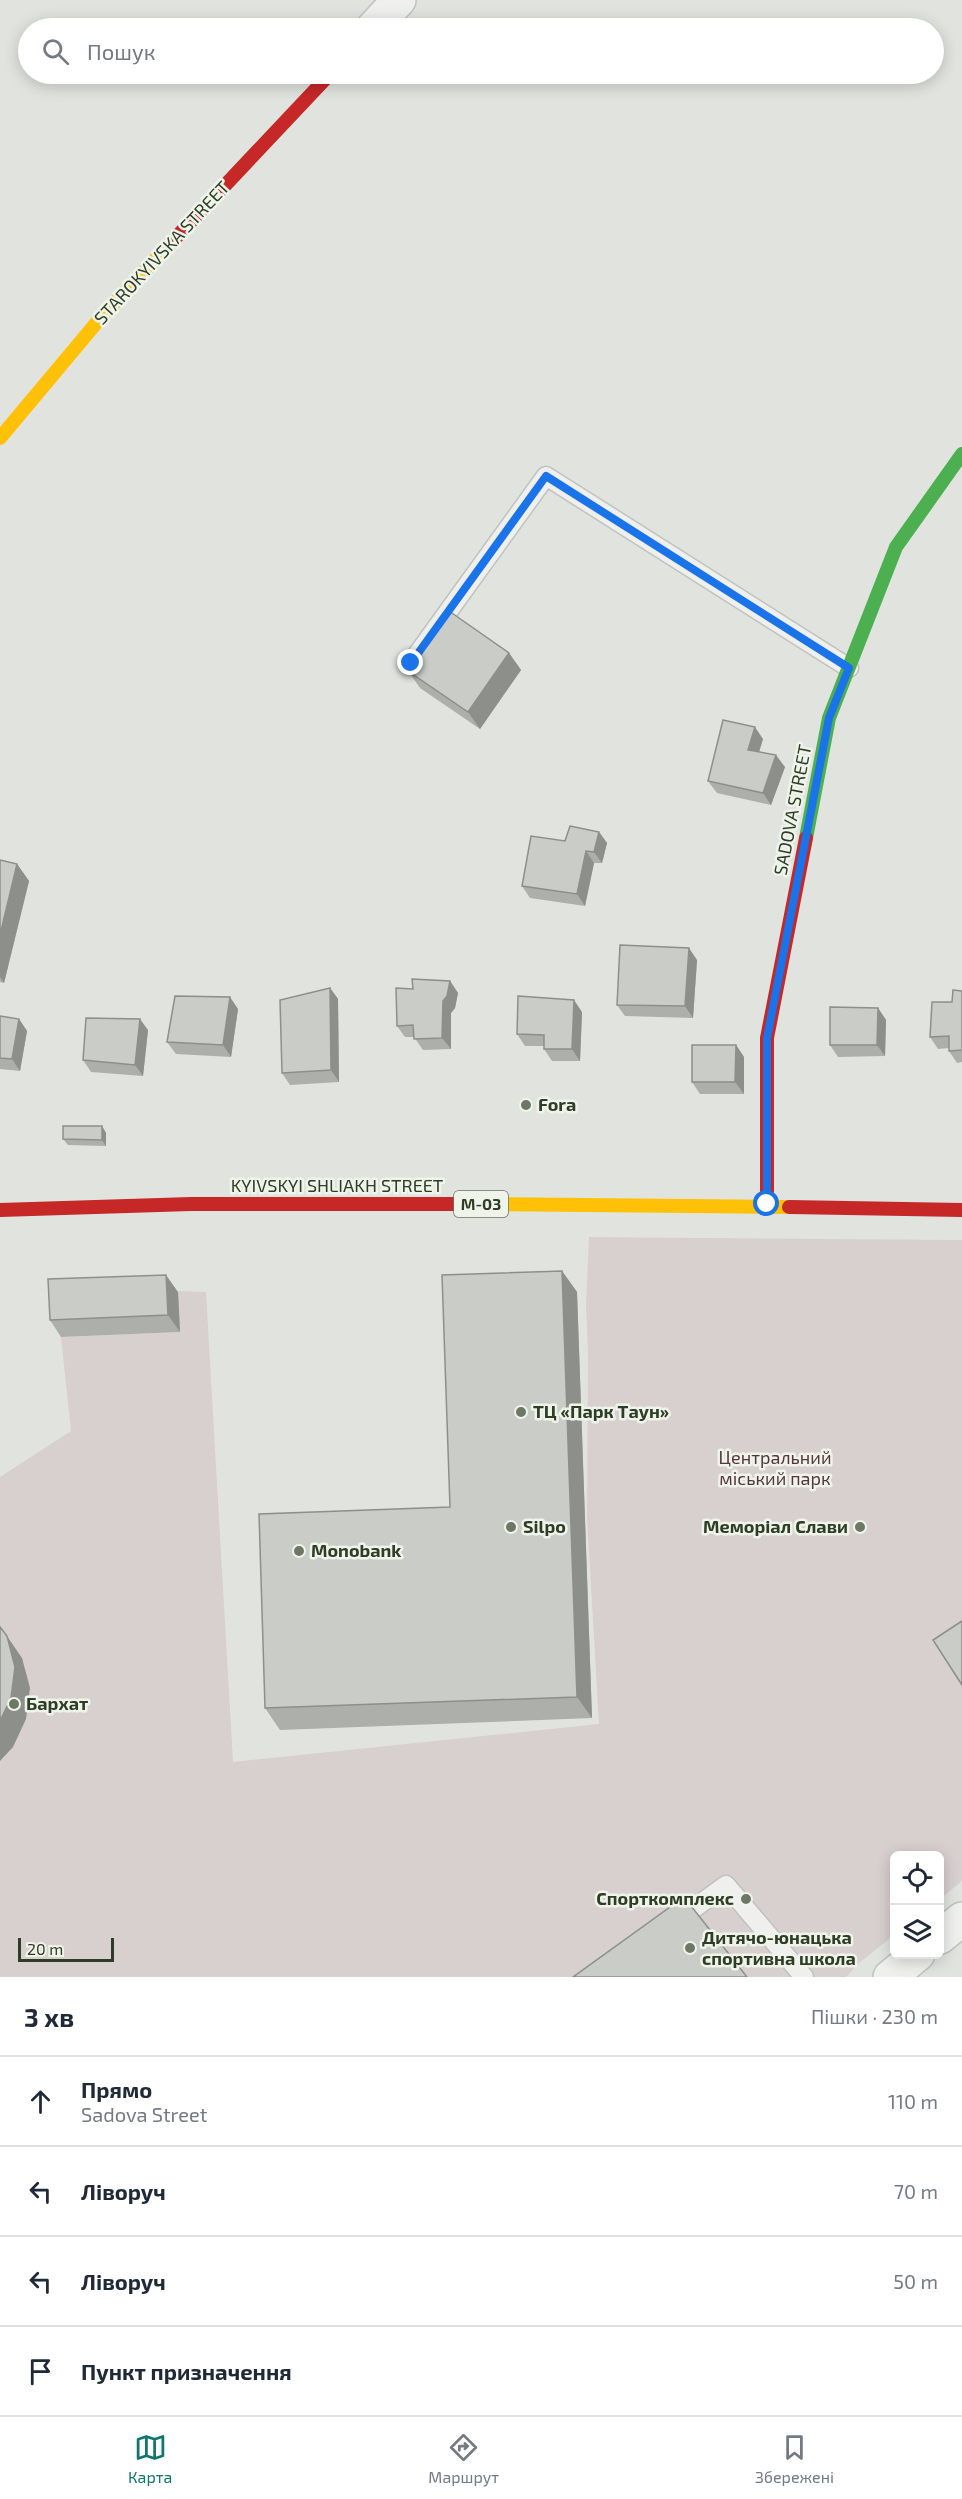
<!DOCTYPE html>
<html lang="uk">
<head>
<meta charset="utf-8">
<style>
  body { margin:0; font-family:"Exo 2",sans-serif; background:#f2f2f3; color:#1f2937 }
  .controls { position:absolute; right:18px; bottom:18px; display:grid; overflow:hidden; border-radius:9px; box-shadow:0 3px 15px #0003 }
  .controls button { width:54px; height:54px; display:grid; place-items:center; padding:0; border:0; border-bottom:2px solid #e0e1e3; background:#fff; color:#1f2937; font:30px sans-serif }
  .scale { position:absolute; left:18px; bottom:15px; width:96px; box-sizing:border-box; padding-left:6px; border:3px solid #2f3c26; border-top:0; font-size:16px; line-height:21px; white-space:nowrap; color:#2f3c26; -webkit-text-stroke:4px #eff4eb; paint-order:stroke }
  .stop { position:absolute; width:18px; height:18px; margin:-14px; border:4px solid #1a73e8; border-radius:50%; background:#fff }
  .stop.end { background:#1a73e8; border-color:#fff; box-shadow:0 2px 6px #0008 }
  .list { margin:0; padding:0; list-style:none }
  h2 { display:flex; justify-content:space-between; align-items:center; height:78px; margin:0; padding:0 24px; font-size:26px }
  h2 small { font-size:20px; font-weight:400; color:#747a83 }
  .list li { display:grid; grid-template-columns:39px 1fr auto; gap:18px; align-items:center; box-sizing:border-box; height:90px; padding:0 24px; border-top:2px solid #e0e1e3 }
  .list b { display:block; font-size:22px; white-space:nowrap }
  .list p { margin:0; font-size:20px; white-space:nowrap; color:#747a83 }
  .list em { font-size:20px; font-style:normal; color:#747a83 }
  .icon { flex:none; width:33px; height:33px; fill:none; stroke:currentColor; stroke-width:2; stroke-linecap:round; stroke-linejoin:round }
  .map { position:relative; flex:none; width:962px; height:1977px; overflow:hidden }
  .search { position:absolute; background:#fff; box-shadow:0 3px 15px #0003; left:18px; right:18px; top:18px; height:66px; display:flex; align-items:center; gap:15px; box-sizing:border-box; padding:0 21px; border-radius:33px; color:#747a83; font-size:22px }
  .sheet { height:438px; background:#fff }
  nav { display:flex; justify-content:space-around; align-items:center; box-sizing:border-box; height:84px; border-top:2px solid #e0e1e3; background:#fff; font-size:16px; color:#747a83 }
  nav a { display:grid; justify-items:center; gap:3px }
  nav .on { color:#0f766e }
  .map>svg:first-child { display:block }
  .green { fill:#d8cfcf }
  .lines { fill:none; stroke-linecap:round; stroke-linejoin:round }
  .lane-casing { stroke:#bfc2bd; stroke-width:21 }
  .street-casing { stroke:#bfc2bd; stroke-width:36 }
  .lane { stroke:#eff0ee; stroke-width:18 }
  .street { stroke:#eff0ee; stroke-width:33 }
  .fast { stroke:#4caf50; stroke-width:14 }
  .slow { stroke:#ffc107; stroke-width:14 }
  .jam { stroke:#c62828; stroke-width:14 }
  .wall { fill:#adafab }
  .shaded-wall { fill:#8d8f8b }
  .building { fill:#c9ccc7; stroke:#8d8f8b; stroke-width:1.5 }
  .route { stroke:#1a73e8; stroke-width:8 }
  .poi-dot { fill:#6d7766; stroke:#eff4eb; stroke-width:2 }
  .labels { text-anchor:middle; stroke-width:5; stroke-linejoin:round; paint-order:stroke }
  .shield { fill:#eff4eb; stroke:#697361; stroke-width:1.5 }
  .shield-label { font-size:16px; font-weight:bold; fill:#2f3c26 }
  .street-label { font-size:18px; fill:#2f3c26; stroke:#eff4eb }
  .poi-label { font-size:18px; font-weight:bold; fill:#2f3c26; stroke:#eff4eb; text-anchor:start }
  .park-label { font-size:18px; fill:#57343c; stroke:#eff4eb }
</style>
</head>
<body>
<div class="map">
<svg width="962" height="1977" viewBox="0 0 962 1977">
  <rect width="100%" height="100%" fill="#e1e4de"/>
  <polygon class="green" points="589,1237 962,1240 962,1881 940,1899 940,1856 894,1856 894,1935 859,1963 846,1977 0,1977 0,1477 71,1431 61,1337 180,1332 178,1291 206,1292 233,1762 599,1724 587,1517 588,1353 586,1305"/>
  <g class="lines">
    <defs>
      <g id="lane">
        <polyline points="411,663 546,476 849,668"/>
        <polyline points="674,1923 726,1885 804,1977"/>
      </g>
      <g id="street">
        <polyline points="373,28 399,0"/>
        <polyline points="940,1937 962,1919"/>
        <polyline points="890,1977 918,1954"/>
      </g>
    </defs>
    <use href="#lane" class="lane-casing"/>
    <use href="#street" class="street-casing"/>
    <use href="#lane" class="lane"/>
    <use href="#street" class="street"/>
    <polyline class="fast" points="806,838 829,718 896,547 962,454"/>
    <g class="slow">
      <polyline points="0,438 103,315 166,248"/>
      <polyline points="493,1204 789,1207"/>
    </g>
    <g class="jam">
      <polyline points="166,248 330,74"/>
      <polyline points="767,1204 767,1038 806,838"/>
      <polyline points="789,1207 962,1210"/>
      <polyline points="0,1210 191,1204 493,1204"/>
    </g>
  </g>
  <g class="wall">
    <polygon points="509,653 521,670 480,729 420,688 408,671"/>
    <polygon points="763,739 759,752 785,767 771,805 717,793 708,781"/>
    <polygon points="599,832 607,843 602,863 594,863 585,906 530,898 522,886 565,841"/>
    <polygon points="0,860 17,864 29,881 4,983 0,982"/>
    <polygon points="697,960 693,1018 625,1016 617,1005"/>
    <polygon points="450,981 458,993 455,1008 451,1013 451,1049 423,1050 414,1037 405,1037 397,1026 413,989"/>
    <polygon points="330,988 338,999 339,1082 290,1085 282,1073"/>
    <polygon points="962,991 962,1062 957,1063 949,1051 949,1048 938,1049 930,1037 952,1002"/>
    <polygon points="878,1008 886,1020 885,1056 838,1057 830,1045"/>
    <polygon points="238,1009 231,1057 176,1054 167,1042"/>
    <polygon points="582,1012 580,1061 552,1061 544,1049 544,1046 525,1046 517,1034"/>
    <polygon points="0,1016 19,1019 27,1031 20,1071 0,1069"/>
    <polygon points="148,1030 143,1076 91,1072 83,1060"/>
    <polygon points="736,1045 744,1057 744,1094 700,1094 692,1082"/>
    <polygon points="102,1126 106,1133 106,1146 68,1145 63,1139"/>
    <polygon points="562,1271 577,1292 592,1718 280,1730 265,1708 450,1507"/>
    <polygon points="178,1292 180,1332 61,1337 50,1320"/>
  </g>
  <g class="shaded-wall">
    <polygon points="509,653 521,670 480,729 468,712"/>
    <polygon points="755,727 763,739 756,762 748,750"/>
    <polygon points="776,755 785,767 771,805 763,793"/>
    <polygon points="599,832 607,843 602,863 594,852"/>
    <polygon points="586,851 594,863 585,906 577,894"/>
    <polygon points="17,864 29,881 4,983 0,977 0,935"/>
    <polygon points="689,948 697,960 693,1018 685,1006"/>
    <polygon points="450,981 458,993 455,1008 451,1013 451,1049 442,1038 443,1001"/>
    <polygon points="330,988 338,999 339,1082 331,1070"/>
    <polygon points="230,997 238,1009 231,1057 223,1045"/>
    <polygon points="574,1000 582,1012 580,1061 572,1049"/>
    <polygon points="878,1008 886,1020 885,1056 877,1045"/>
    <polygon points="19,1019 27,1031 20,1071 12,1059"/>
    <polygon points="140,1019 148,1030 143,1076 135,1065"/>
    <polygon points="736,1045 744,1057 744,1094 735,1082"/>
    <polygon points="102,1126 106,1133 106,1146 102,1140"/>
    <polygon points="562,1271 577,1292 592,1718 577,1697"/>
    <polygon points="166,1275 178,1292 180,1332 168,1315"/>
    <polygon points="0,1626 22,1658 30,1688 26,1719 13,1747 0,1761"/>
  </g>
  <g class="building">
    <polygon points="449,611 509,653 468,712 408,671"/>
    <polygon points="723,720 755,727 748,750 776,755 763,793 708,781"/>
    <polygon points="570,826 599,832 594,852 586,851 577,894 522,886 531,836 565,841"/>
    <polygon points="0,860 17,864 0,935"/>
    <polygon points="620,945 689,948 685,1006 617,1005"/>
    <polygon points="412,979 450,981 447,996 443,1001 442,1038 414,1039 413,1025 397,1026 396,988 413,989"/>
    <polygon points="330,988 331,1070 282,1073 280,1000"/>
    <polygon points="953,990 962,991 962,1050 949,1051 949,1036 930,1037 932,1002 952,1002"/>
    <polygon points="175,996 230,997 223,1045 167,1042"/>
    <polygon points="518,996 574,1000 572,1049 544,1049 544,1035 517,1034"/>
    <polygon points="830,1007 878,1008 877,1045 830,1045"/>
    <polygon points="0,1016 19,1019 12,1059 0,1058"/>
    <polygon points="86,1018 140,1019 135,1065 83,1060"/>
    <polygon points="692,1045 736,1045 735,1082 692,1082"/>
    <polygon points="63,1126 102,1126 102,1140 63,1139"/>
    <polygon points="562,1271 577,1697 265,1708 259,1514 450,1507 442,1275"/>
    <polygon points="166,1275 168,1315 50,1320 48,1279"/>
    <polygon points="962,1621 962,1685 933,1640"/>
    <polygon points="0,1627 7,1636 15,1667 11,1698 0,1721"/>
    <polygon points="684,1897 747,1977 573,1977"/>
  </g>
  <g class="lines">
    <polyline class="route" points="411,663 546,476 849,668 829,718 767,1038 767,1204"/>
  </g>
  <g class="poi-dot">
    <circle cx="526" cy="1105" r="6"/>
    <circle cx="521" cy="1412" r="6"/>
    <circle cx="511" cy="1527" r="6"/>
    <circle cx="860" cy="1527" r="6"/>
    <circle cx="299" cy="1551" r="6"/>
    <circle cx="14" cy="1704" r="6"/>
    <circle cx="746" cy="1899" r="6"/>
    <circle cx="690" cy="1948" r="6"/>
  </g>
  <g class="labels">
    <rect class="shield" x="454" y="1191" width="54" height="26" rx="4.5"/>
    <g class="shield-label">
      <text x="481" y="1210">М-03</text>
    </g>
    <g class="street-label">
      <text transform="translate(162 253) rotate(-47)" y="6">STAROKYIVSKA STREET</text>
      <text transform="translate(793 810) rotate(-79)" y="6">SADOVA STREET</text>
      <text x="337" y="1192">KYIVSKYI SHLIAKH STREET</text>
    </g>
    <g class="poi-label">
      <text x="538" y="1111">Fora</text>
      <text x="533" y="1418">ТЦ «Парк Таун»</text>
      <text x="523" y="1533">Silpo</text>
      <text x="848" y="1533" text-anchor="end">Mеморіал Слави</text>
      <text x="311" y="1557">Monobank</text>
      <text x="26" y="1710">Бархат</text>
      <text x="734" y="1905" text-anchor="end">Спорткомплекс</text>
      <text x="702" y="1944">Дитячо-юнацька<tspan x="702" dy="21">спортивна школа</tspan></text>
    </g>
    <g class="park-label">
      <text x="775" y="1464">Центральний<tspan x="775" dy="21">міський парк</tspan></text>
    </g>
  </g>
</svg>
<div class="controls">
<button><svg class="icon" aria-label="locate" viewBox="0 0 24 24"><circle cx="12" cy="12" r="6"/><path d="M12 2v4M12 18v4M2 12h4M18 12h4"/></svg></button>
<button><svg class="icon" aria-label="layers" viewBox="0 0 24 24"><path d="M12 4l9 5-9 5-9-5zM3 14l9 5 9-5"/></svg></button>
</div>
<div class="scale">20 m</div>
<div class="stop" style="left:767px;top:1204px"></div>
<div class="stop end" style="left:411px;top:663px"></div>
<div class="search"><svg class="icon" aria-label="search" viewBox="0 0 24 24"><circle cx="10" cy="10" r="6"/><path d="M15 15l6 6"/></svg>Пошук</div>
</div>
<section class="sheet">
<h2>3 хв<small>Пішки · 230 m</small></h2>
<ul class="list">
<li><svg class="icon" aria-label="ahead" viewBox="0 0 24 24"><path d="M12 20V5M6 11l6-6 6 6"/></svg><div><b>Прямо</b><p>Sadova Street</p></div><em>110 m</em></li>
<li><svg class="icon" aria-label="left" viewBox="0 0 24 24"><path d="M17 20v-9H6M10 6l-5 5 5 5"/></svg><div><b>Ліворуч</b></div><em>70 m</em></li>
<li><svg class="icon" aria-label="left" viewBox="0 0 24 24"><path d="M17 20v-9H6M10 6l-5 5 5 5"/></svg><div><b>Ліворуч</b></div><em>50 m</em></li>
<li><svg class="icon" aria-label="arrive" viewBox="0 0 24 24"><path d="M6 21V4h12l-3 4 3 4H6"/></svg><div><b>Пункт призначення</b></div></li>
</ul>
</section>
<nav>
<a class="on"><svg class="icon" aria-label="map" viewBox="0 0 24 24"><path d="M3 6l6-2 6 2 6-2v14l-6 2-6-2-6 2zM9 4v14M15 6v14"/></svg>Карта</a>
<a><svg class="icon" aria-label="directions" viewBox="0 0 24 24"><path d="M12 3l9 9-9 9-9-9zM9 14v-3h6M13 9l2 2-2 2"/></svg>Маршрут</a>
<a><svg class="icon" aria-label="saved" viewBox="0 0 24 24"><path d="M7 4h10v16l-5-4-5 4z"/></svg>Збережені</a>
</nav>
</body>
</html>
